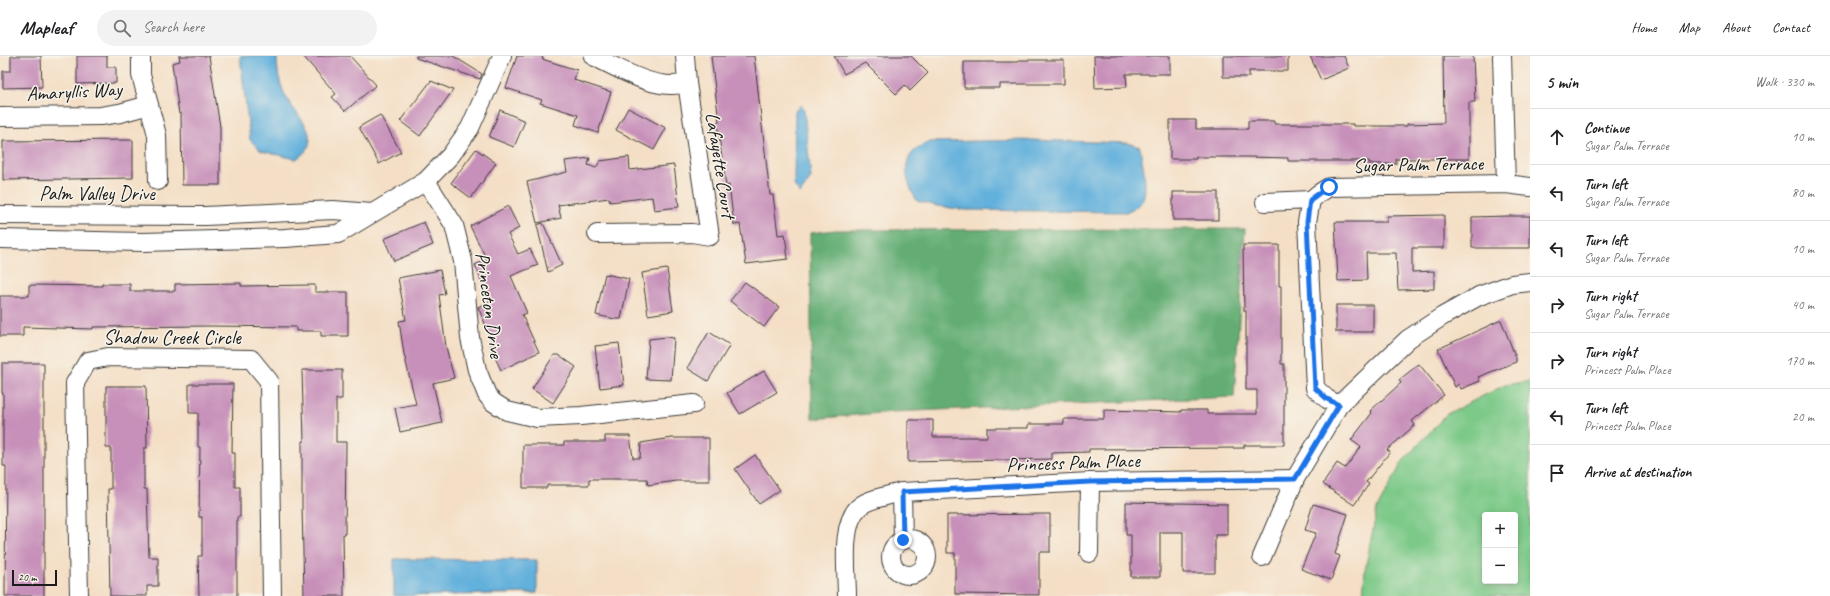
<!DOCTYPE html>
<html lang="en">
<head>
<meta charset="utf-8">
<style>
  body { margin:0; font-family:Caveat,sans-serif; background:#f2f2f2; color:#202124 }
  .controls { position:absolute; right:12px; bottom:12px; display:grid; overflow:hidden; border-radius:4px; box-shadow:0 2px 6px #0003 }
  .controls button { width:36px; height:36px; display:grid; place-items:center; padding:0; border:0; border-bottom:1px solid #e0e0e0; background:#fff; color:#202124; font:20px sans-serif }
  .scale { position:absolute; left:12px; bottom:10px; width:45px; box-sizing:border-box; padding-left:4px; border:2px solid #1c1c1c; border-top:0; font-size:11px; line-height:14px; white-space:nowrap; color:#1c1c1c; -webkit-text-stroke:3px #f7f3e8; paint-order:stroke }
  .stop { position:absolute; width:12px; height:12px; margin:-9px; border:3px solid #1a73e8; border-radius:50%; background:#fff }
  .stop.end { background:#1a73e8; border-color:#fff; box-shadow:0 1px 4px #0008 }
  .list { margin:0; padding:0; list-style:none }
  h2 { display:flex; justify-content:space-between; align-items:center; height:52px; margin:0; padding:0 16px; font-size:17px }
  h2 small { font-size:13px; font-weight:400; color:#757577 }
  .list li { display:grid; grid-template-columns:26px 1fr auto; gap:12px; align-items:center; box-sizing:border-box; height:56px; padding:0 16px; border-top:1px solid #e0e0e0 }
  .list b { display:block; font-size:15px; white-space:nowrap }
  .list p { margin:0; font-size:13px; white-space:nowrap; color:#757577 }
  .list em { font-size:13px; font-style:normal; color:#757577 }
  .icon { flex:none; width:22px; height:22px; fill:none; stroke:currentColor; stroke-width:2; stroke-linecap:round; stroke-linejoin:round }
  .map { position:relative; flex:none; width:1530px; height:540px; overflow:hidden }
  header { display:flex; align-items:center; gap:24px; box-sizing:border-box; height:56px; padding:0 20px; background:#fff; border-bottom:1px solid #e0e0e0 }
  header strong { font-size:19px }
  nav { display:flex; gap:22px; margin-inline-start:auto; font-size:14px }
  .search { width:280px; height:36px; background:#f2f2f2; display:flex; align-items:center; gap:10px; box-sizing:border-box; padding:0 14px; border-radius:22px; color:#757577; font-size:15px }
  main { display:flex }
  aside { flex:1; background:#fff }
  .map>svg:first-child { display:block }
  .green { fill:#7bc988; stroke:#4c7252; fill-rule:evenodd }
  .forest { fill:#64ad74; stroke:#406448 }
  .water { fill:#62b0dc; stroke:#3f667c }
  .building { fill:#c790ba }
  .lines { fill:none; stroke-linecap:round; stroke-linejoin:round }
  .street-casing { stroke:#3c3936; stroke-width:20 }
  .street { stroke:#fff; stroke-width:18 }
  .route { stroke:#1a73e8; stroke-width:5 }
  .labels { text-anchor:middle; stroke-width:3; stroke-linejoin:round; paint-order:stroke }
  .street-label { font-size:20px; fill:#1c1c1c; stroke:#f7f3e8 }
</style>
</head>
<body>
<header>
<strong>Mapleaf</strong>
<div class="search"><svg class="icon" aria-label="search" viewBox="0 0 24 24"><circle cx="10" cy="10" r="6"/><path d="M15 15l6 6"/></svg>Search here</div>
<nav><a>Home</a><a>Map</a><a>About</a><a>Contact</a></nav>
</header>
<main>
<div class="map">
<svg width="1530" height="540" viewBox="0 0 1530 540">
  <rect width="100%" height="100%" fill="#f7f3e8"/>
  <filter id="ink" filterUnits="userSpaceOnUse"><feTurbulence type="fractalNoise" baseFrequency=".025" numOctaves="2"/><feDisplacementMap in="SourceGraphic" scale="8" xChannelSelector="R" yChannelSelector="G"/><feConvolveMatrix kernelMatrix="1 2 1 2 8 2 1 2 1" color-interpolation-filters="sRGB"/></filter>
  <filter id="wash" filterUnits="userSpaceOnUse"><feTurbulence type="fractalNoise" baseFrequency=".012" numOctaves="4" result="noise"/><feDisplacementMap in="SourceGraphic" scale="16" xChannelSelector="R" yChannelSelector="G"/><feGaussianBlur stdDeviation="0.9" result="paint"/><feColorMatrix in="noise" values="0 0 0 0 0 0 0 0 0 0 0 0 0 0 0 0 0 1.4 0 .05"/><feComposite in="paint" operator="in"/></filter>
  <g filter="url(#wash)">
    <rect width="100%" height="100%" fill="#f4dfc6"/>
    <path class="green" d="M1530,325v215h-167l2,-26 12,-61 26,-48 44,-47 58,-29zM1485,459h30v66h-30z"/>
    <polygon class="forest" points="1245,173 1234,341 892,356 812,363 810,177 836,174"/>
    <g class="water">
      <path d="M240,0h37c0,14 2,26 8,39 11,22 43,44 11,64l-35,-8 -11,-11z"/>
      <polygon points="801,49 804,54 811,122 800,138 794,129 795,55"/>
      <path d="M1032,84l95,3 13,4c2,14 9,42 2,54 -4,6 -10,8 -16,11l-161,-2 -28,-4 -20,-5c-14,-24 -18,-48 13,-59z"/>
      <polygon points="394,503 537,504 537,537 394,540"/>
    </g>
    <g id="blocks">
      <g class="building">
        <polygon points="11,0 41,0 42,31 3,32 3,15 11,15"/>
        <polygon points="77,0 107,0 107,11 116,11 116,27 77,28"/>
        <polygon points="179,0 209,0 220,71 220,129 182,129 181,57 179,58 172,7 180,5"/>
        <polygon points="303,0 350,0 376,29 345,55 332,41 336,38"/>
        <polygon points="416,0 453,0 482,18 480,23 416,2"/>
        <polygon points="517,0 543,0 542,3 577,14 574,24 611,36 598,77 575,69 578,59 540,47 542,44 506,32"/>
        <polygon points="711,0 754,0 770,139 773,139 778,179 785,178 788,203 746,208 740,168 734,169 729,129 726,130 717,66 719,66"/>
        <polygon points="834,0 911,0 928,17 910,35 905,29 896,38 865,7 844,18"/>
        <polygon points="1094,0 1170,0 1170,18 1126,18 1127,31 1095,32"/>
        <polygon points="1223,0 1288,0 1288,15 1249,15 1249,21 1223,21"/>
        <polygon points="1310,0 1344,0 1349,12 1321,24"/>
        <polygon points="1443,0 1473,0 1475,46 1469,46 1469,103 1396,103 1396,108 1369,108 1369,105 1288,105 1288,102 1248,101 1196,101 1196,103 1170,103 1170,64 1196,64 1196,73 1248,73 1248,65 1274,65 1274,68 1353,68 1353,70 1407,70 1407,68 1444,67"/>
        <polygon points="1019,4 1064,4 1064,28 1000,28 1000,32 964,32 964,6 1019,6"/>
        <polygon points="431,25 453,34 420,80 400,65"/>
        <polygon points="628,52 666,72 654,94 616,74"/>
        <polygon points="500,54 525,65 514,91 489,81"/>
        <polygon points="380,59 401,96 379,108 359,71"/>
        <polygon points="133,84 133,122 3,124 3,85"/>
        <polygon points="476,93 496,107 471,142 451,127"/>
        <polygon points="629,101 630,114 674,109 679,151 654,154 652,141 610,146 609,142 558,149 561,162 537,167 527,126 567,116 565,105 590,102 588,109 596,112 600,105"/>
        <rect x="1173" y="136" width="45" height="28"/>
        <polygon points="508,150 519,172 508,178 518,198 530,193 538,209 511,220 527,257 522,259 539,296 501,314 490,291 494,289 478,251 491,245 475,209 487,204 470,170"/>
        <polygon points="1444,159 1444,192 1412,192 1412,216 1434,215 1434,233 1398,234 1396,197 1366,197 1367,224 1338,225 1335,166 1387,166 1387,160"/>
        <polygon points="1509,160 1530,160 1530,192 1472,192 1472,161"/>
        <polygon points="424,166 433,189 394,205 384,183"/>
        <polygon points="543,167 562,209 548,216 537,169"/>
        <polygon points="1243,189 1279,189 1279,230 1281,230 1281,308 1284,308 1284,389 1244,389 1244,392 1089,393 1089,396 1051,397 1051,403 908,406 908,364 933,364 933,381 987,381 987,372 1028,372 1028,368 1064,368 1064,363 1104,363 1104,354 1181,356 1181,354 1207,354 1207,358 1257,358 1257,334 1246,334 1246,255 1244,255"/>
        <polygon points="667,213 673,255 648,259 642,217"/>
        <polygon points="440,214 445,238 439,239 446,291 454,322 433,327 442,367 400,376 395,352 416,348 404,298 399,265 406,264 398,222"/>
        <polygon points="605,218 629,223 621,263 615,263 596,259"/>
        <polygon points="745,226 779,251 764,271 730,245"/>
        <polygon points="241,227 241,230 315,229 315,236 348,236 348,280 321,280 321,275 296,275 296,271 211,270 93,271 93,273 23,271 23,280 0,280 0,240 29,240 29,229 102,230 102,228 130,228 130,235 175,235 175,228"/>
        <rect x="1336" y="249" width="37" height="27"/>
        <polygon points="1501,264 1516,302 1516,306 1478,321 1480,325 1461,333 1459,328 1455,331 1438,293"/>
        <polygon points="709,276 730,289 708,325 687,312"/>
        <polygon points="667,281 674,282 671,324 646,323 649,283"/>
        <polygon points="619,287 624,329 600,332 595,290"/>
        <polygon points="554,299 559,299 576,311 553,347 532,333"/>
        <polygon points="2,307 44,307 44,540 5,540 6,410 3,410 3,337 2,337"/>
        <polygon points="1419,308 1444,339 1412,365 1415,369 1387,394 1390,396 1366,426 1369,428 1354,449 1323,428 1337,407 1345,412 1361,391 1351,384 1372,357 1370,355 1401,327 1399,324"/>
        <polygon points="302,314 342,314 342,343 336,343 336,386 346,386 345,478 343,478 344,540 304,540 302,449 302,386 304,386"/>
        <polygon points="764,315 777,336 740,358 727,337"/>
        <polygon points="189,328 233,328 232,397 235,397 235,431 240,431 240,461 237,461 237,540 199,540 198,500 202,500 202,461 199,461 200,391 198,391 198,357 189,357"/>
        <polygon points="106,330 146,330 147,392 144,392 144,433 147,433 149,501 158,501 158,530 147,530 147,540 110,540 108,433 111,433 111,392 106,392"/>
        <polygon points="605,380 630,380 633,402 640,402 641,387 672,382 709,382 709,425 676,425 648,429 647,423 589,423 589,429 547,429 547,432 523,432 523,389 564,389 564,386 605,386"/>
        <polygon points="755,399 780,434 759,448 735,413"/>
        <polygon points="1126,446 1227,448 1227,479 1215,479 1215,517 1183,517 1183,476 1160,476 1160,521 1131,521 1131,479 1126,479"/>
        <polygon points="1313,448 1348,458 1335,498 1340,500 1331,524 1301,513 1316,477 1305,474"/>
        <polygon points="1050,458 1050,496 1039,496 1039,539 955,538 955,497 947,497 947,459"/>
      </g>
    </g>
  </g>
  <g filter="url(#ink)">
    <use href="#blocks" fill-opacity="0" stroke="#3c3936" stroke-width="1"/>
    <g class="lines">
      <defs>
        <g id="street">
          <polyline points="141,0 141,19 157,79 158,125"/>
          <path d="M593,0c27,13 63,36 94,27"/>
          <polyline points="1502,0 1506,128"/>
          <polyline points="0,61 101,60 120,57 149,49"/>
          <polyline points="426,125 454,169 463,205 470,282 477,314 487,339 493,346 507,355 537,362 581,360 694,348"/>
          <polyline points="1311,144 1318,138 1329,131 1506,128 1530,131"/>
          <polyline points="1265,146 1311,144 1307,166 1315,332 1327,343 1339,349"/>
          <polyline points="0,159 205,160 333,154 372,157"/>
          <polyline points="597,178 692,177 710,180 687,27 685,0"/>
          <polyline points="0,183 143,186 285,182 338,178 426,125 451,99 470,72 502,0"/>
          <circle cx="909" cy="501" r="18"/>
          <polyline points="903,484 902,436 1090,426 1295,423"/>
          <polyline points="1089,497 1090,426"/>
          <polyline points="1262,501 1295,423 1339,349 1408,283 1443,260 1479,240 1512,228 1530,226"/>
          <polyline points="79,540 75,327 88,305 108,301 251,303 269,325 272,540"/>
          <path d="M847,540c0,-25 -7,-72 12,-89 8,-8 32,-12 43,-15"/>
        </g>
      </defs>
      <use href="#street" class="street-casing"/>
      <use href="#street" class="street"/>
    </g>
  </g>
  <g class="lines" filter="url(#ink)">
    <polyline class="route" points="903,484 902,436 1090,426 1295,423 1339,349 1327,343 1315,332 1307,166 1310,144 1318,138 1329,131"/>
  </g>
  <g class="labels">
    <g class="street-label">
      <text transform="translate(74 35) rotate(-3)" y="7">Amaryllis Way</text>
      <text transform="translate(1418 108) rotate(-1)" y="7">Sugar Palm Terrace</text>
      <text transform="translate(721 109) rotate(81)" y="7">Lafayette Court</text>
      <text x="97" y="144">Palm Valley Drive</text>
      <text transform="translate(490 249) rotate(82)" y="7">Princeton Drive</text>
      <text x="172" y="288">Shadow Creek Circle</text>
      <text transform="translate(1073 406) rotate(-2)" y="7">Princess Palm Place</text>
    </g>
  </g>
</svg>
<div class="controls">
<button>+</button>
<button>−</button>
</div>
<div class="scale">20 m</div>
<div class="stop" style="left:1329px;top:131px"></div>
<div class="stop end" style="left:903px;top:484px"></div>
</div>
<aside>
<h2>5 min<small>Walk · 330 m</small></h2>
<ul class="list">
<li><svg class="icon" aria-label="ahead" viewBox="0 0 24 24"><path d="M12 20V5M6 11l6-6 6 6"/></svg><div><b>Continue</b><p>Sugar Palm Terrace</p></div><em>10 m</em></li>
<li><svg class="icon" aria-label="left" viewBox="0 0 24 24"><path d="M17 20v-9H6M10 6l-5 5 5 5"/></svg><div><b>Turn left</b><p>Sugar Palm Terrace</p></div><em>80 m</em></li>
<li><svg class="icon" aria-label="left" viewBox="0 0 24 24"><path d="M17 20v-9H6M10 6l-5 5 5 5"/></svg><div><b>Turn left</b><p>Sugar Palm Terrace</p></div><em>10 m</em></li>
<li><svg class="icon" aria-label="right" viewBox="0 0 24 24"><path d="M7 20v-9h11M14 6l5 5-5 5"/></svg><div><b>Turn right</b><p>Sugar Palm Terrace</p></div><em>40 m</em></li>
<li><svg class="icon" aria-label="right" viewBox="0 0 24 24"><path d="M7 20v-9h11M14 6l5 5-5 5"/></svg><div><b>Turn right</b><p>Princess Palm Place</p></div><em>170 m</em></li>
<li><svg class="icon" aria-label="left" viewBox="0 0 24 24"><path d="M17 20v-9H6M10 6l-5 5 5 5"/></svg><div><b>Turn left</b><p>Princess Palm Place</p></div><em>20 m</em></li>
<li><svg class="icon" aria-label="arrive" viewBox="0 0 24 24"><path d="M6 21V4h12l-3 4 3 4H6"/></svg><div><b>Arrive at destination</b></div></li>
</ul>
</aside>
</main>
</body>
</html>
